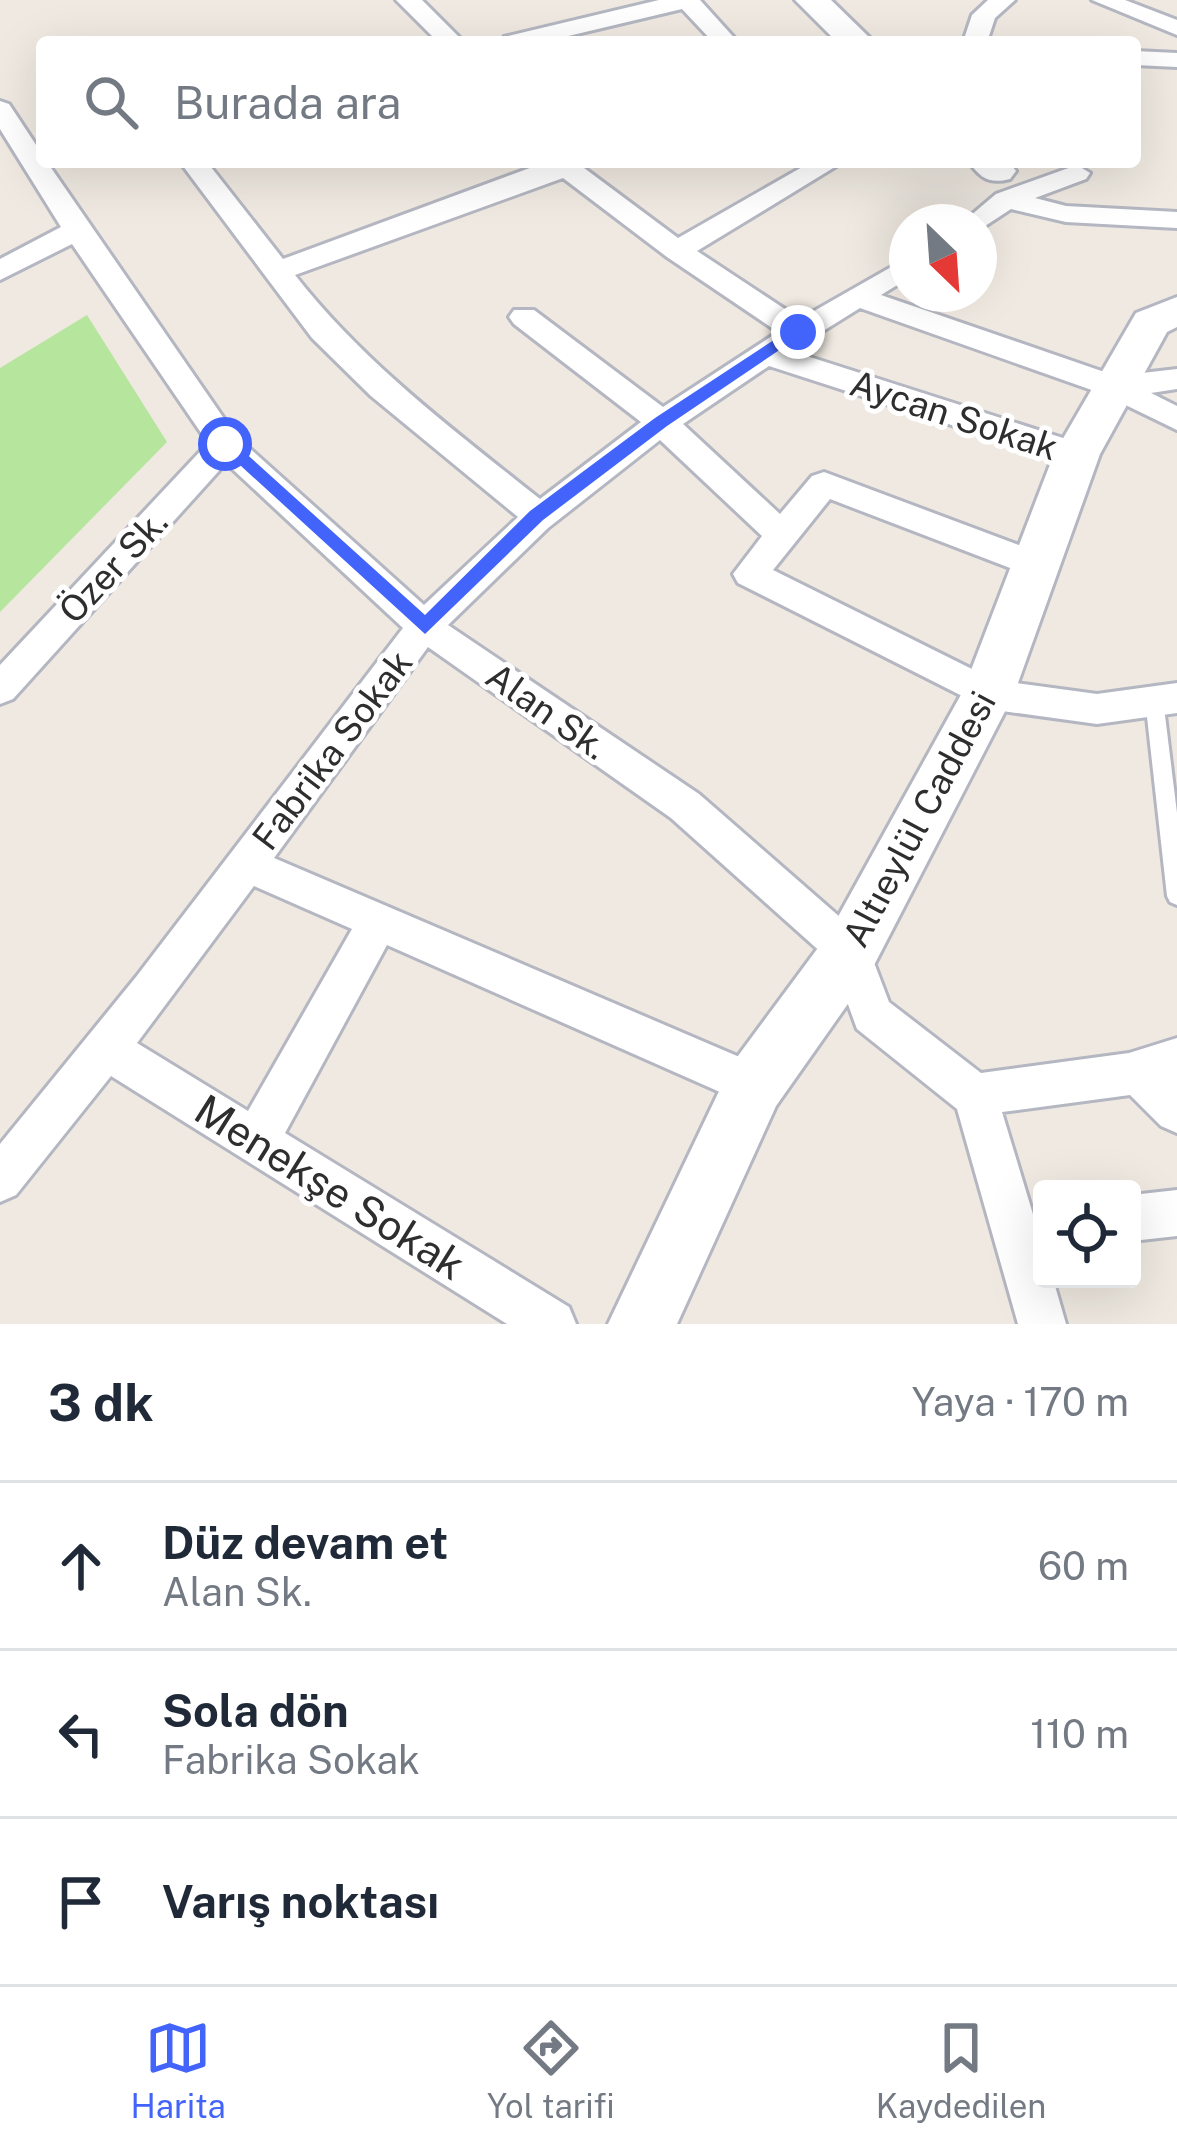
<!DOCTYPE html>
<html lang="tr">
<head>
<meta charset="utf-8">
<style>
  body { margin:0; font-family:"Public Sans",sans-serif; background:#f6f6f7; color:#1f2937 }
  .controls { position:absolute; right:36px; bottom:36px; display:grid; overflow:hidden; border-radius:12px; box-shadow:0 12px 48px #0002 }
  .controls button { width:108px; height:108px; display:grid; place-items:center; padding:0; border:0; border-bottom:3px solid #e0e1e3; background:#fff; color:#1f2937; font:60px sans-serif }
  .compass { position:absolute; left:889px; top:204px; width:108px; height:108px; border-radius:50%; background:#fff; box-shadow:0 12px 48px #0002; rotate:155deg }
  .stop { position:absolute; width:36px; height:36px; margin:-27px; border:9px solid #4264fb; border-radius:50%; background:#fff }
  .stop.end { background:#4264fb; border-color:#fff; box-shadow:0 3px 12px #0008 }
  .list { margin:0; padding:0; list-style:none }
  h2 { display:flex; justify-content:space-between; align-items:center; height:156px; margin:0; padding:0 48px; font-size:51px }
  h2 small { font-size:39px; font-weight:400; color:#747a83 }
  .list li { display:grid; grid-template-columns:78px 1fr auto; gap:36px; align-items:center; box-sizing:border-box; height:168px; padding:0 48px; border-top:3px solid #e0e1e3 }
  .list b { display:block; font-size:45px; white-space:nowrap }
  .list p { margin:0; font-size:39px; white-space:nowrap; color:#747a83 }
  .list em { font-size:39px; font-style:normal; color:#747a83 }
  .icon { flex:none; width:66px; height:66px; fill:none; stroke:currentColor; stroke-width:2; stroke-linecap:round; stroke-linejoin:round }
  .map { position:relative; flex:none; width:1177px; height:1324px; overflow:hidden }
  .search { position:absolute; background:#fff; box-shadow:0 12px 48px #0002; left:36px; right:36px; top:36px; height:132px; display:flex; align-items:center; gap:30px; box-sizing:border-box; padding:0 42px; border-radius:12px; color:#747a83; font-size:45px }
  .sheet { height:660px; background:#fff }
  nav { display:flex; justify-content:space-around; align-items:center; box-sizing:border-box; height:168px; border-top:3px solid #e0e1e3; background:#fff; font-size:33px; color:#747a83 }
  nav a { display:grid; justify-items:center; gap:6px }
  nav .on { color:#4264fb }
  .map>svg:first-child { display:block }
  .green { fill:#b6e59e }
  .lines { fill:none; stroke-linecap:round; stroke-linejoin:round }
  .lane-casing { stroke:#b4b7c1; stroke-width:6 }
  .street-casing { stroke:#b4b7c1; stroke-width:6 }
  .secondary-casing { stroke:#b4b7c1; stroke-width:6 }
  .lane { fill:#fff; fill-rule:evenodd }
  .street { fill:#fff; fill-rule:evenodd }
  .secondary { fill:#fff; fill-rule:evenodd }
  .route { fill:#4264fb }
  .labels { text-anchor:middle; stroke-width:10; stroke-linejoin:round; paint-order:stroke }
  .street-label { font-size:36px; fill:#2e2e2e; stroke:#fff }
  .near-street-label { font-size:42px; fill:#2e2e2e; stroke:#fff }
</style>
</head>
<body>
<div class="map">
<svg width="1177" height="1324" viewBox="0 0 1177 1324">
  <rect width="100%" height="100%" fill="#efe9e1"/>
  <polygon class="green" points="87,315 167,442 0,612 0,368"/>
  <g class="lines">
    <defs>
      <polygon id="lane" points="1154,692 1160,694 1163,699 1177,813 1177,905 1170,902 1167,896 1145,699 1148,694"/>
      <g id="street">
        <polygon points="396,0 422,0 464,42 438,42"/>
        <polygon points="659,0 700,0 738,42 713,42 682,9 543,42 501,42 504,37"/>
        <polygon points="988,0 1015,0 995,18 987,42 963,42 972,15"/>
        <polygon points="1092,0 1125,0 1177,20 1177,35"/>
        <polygon points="1135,51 1177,53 1177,67 1135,65"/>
        <path d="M0,101l9,3 33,50v8h5l189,274 188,169 94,-88 -147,-121 -59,-58 -132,-176h27l76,97 263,-97h30l102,76 133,-76h32l-146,89 103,68 107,-61v21l-26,16 235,81 61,-7v20l-26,4 26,13v24l-74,-36 -243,-86 -69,43 297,95 5,8 -5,8h-22l-297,-96 -86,58 97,90 32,-38 12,-4 224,84 5,9 -5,9 -12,4 -206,-79 -57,71 221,110 103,14 80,-11v30l-80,11 -109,-15 -250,-126 -5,-9 29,-38 -102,-96 -112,88 -100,97 251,169 166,145 24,63 92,71 148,-20 48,-15v95l-16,-7 -31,-31 -128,17 40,132v35h11l13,45h-48l-61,-215 -100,-80 -24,-66 -162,-145 -243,-171 -154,211 496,212 6,15 -6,15 -16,6 -16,-6 -351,-155 -102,188 284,174 7,17h-69l-396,-248 -95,119 -16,7v-58l136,-167 267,-349 -177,-165 -213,236 -13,5v-39l208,-222 -136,-199 -72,36v-21l61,-32 -61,-98zM563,178l104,79 111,75 -115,75 -129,-97h-20l-5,7 5,7 127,98 -101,77c-88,-70 -176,-136 -245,-224zM254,886l98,43 -104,182 -111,-68z"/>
        <polygon points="1077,165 1090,173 1086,179 1035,198 1066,206 1177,212 1177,228 1066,222 1011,209 979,230 979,222 963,222 996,194"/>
        <polygon points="1177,1190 1177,1236 1132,1241 1132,1195"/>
      </g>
      <g id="secondary">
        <polygon points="795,0 831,0 874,42 837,42"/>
        <path d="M969,162h40l7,9 -6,8c-20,5 -29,0 -41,-17z"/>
        <polygon points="1177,297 1177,327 1167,332 1100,454 1014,694 871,971 776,1106 677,1324 608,1324 732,1064 829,933 963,691 1054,454 1136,313"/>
      </g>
    </defs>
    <use href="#lane" class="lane-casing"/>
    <use href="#street" class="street-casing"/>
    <use href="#secondary" class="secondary-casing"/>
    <use href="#lane" class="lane"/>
    <use href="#street" class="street"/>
    <use href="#secondary" class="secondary"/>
  </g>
  <polygon class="route" points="792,328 806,332 667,426 543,520 425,634 217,444 231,440 425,615 530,511 655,418"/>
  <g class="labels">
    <g class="street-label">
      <text transform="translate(954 415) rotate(18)" y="13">Aycan Sokak</text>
      <text transform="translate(113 566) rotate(-47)" y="13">Özer Sk.</text>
      <text transform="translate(547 711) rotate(35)" y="13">Alan Sk.</text>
      <text transform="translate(332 750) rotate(-53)" y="13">Fabrika Sokak</text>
      <text transform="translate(919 819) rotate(-62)" y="13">Altıeylül Caddesi</text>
    </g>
    <g class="near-street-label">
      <text transform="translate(330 1187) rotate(32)" y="15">Menekşe Sokak</text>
    </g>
  </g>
</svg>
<div class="controls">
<button><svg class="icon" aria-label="locate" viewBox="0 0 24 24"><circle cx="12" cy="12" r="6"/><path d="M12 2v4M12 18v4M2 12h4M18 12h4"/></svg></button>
</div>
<svg class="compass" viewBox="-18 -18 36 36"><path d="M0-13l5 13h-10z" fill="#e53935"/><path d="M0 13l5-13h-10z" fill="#747a83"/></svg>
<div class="stop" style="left:225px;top:444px"></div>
<div class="stop end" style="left:798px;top:332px"></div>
<div class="search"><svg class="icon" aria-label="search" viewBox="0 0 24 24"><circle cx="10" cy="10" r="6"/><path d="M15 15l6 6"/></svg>Burada ara</div>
</div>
<section class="sheet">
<h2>3 dk<small>Yaya · 170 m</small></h2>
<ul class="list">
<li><svg class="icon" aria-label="ahead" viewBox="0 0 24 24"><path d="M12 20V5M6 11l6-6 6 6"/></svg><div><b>Düz devam et</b><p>Alan Sk.</p></div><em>60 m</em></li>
<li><svg class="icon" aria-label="left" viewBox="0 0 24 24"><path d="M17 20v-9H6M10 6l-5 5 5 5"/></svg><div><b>Sola dön</b><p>Fabrika Sokak</p></div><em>110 m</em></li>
<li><svg class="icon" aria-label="arrive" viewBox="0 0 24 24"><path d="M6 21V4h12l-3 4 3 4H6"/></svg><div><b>Varış noktası</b></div></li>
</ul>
</section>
<nav>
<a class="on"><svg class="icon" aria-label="map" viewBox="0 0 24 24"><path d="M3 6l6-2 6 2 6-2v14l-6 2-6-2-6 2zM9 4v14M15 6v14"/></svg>Harita</a>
<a><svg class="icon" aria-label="directions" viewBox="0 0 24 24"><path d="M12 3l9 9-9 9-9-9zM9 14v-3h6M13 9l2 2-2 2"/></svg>Yol tarifi</a>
<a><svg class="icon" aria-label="saved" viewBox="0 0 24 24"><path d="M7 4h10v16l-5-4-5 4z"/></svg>Kaydedilen</a>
</nav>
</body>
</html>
